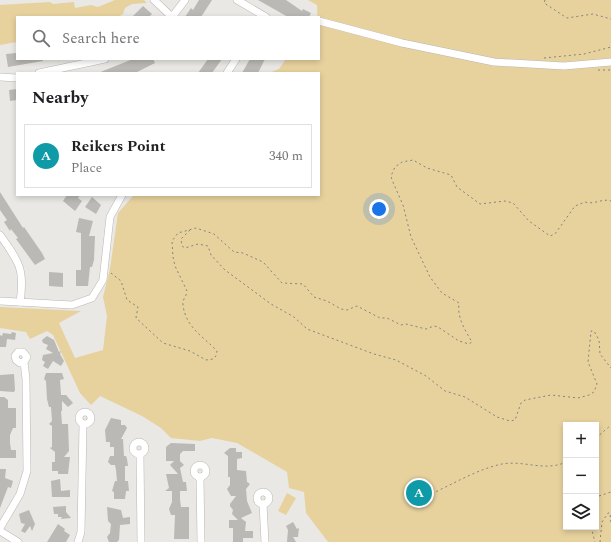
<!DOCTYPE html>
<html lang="en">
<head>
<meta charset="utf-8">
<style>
  body { margin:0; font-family:Spectral,serif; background:#f2f2f2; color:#202124 }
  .controls { position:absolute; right:12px; bottom:12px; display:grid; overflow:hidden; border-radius:0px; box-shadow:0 2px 6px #0003 }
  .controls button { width:36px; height:36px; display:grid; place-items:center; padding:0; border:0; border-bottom:1px solid #e0e0e0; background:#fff; color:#202124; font:20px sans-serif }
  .you { position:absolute; left:379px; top:209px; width:14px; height:14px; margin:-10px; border:3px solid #fff; border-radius:50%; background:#1a73e8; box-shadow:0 0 0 6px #1a73e833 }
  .badge { display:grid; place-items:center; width:26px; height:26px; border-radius:50%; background:#0b8043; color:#fff; font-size:13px; font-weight:700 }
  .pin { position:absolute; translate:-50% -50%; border:2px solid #fff; box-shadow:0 1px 4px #0006 }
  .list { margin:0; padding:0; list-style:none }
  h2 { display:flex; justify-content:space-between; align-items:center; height:52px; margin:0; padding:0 16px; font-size:17px }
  h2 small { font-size:13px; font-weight:400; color:#757577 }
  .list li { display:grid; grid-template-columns:26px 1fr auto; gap:12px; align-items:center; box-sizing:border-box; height:64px; margin:0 8px 8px; padding:0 8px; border:1px solid #e0e0e0; border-radius:0px }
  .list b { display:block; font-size:15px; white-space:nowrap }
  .list p { margin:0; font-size:13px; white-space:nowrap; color:#757577 }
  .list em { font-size:13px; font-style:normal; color:#757577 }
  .icon { flex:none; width:22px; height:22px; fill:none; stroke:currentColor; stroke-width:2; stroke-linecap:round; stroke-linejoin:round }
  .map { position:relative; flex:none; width:611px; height:542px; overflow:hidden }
  .search { position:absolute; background:#fff; box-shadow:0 2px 6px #0003; left:16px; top:16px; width:304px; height:44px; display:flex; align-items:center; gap:10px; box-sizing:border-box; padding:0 14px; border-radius:0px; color:#757577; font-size:15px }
  .panel { position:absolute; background:#fff; box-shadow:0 2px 6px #0003; left:16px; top:72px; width:304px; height:124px; border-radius:0px }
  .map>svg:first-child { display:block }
  .green { fill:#e7d29e; fill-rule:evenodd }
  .building { fill:#bab9b5 }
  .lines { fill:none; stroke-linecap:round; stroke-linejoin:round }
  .minor-casing { stroke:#b9b8b4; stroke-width:8 }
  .path { stroke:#838380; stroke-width:1; stroke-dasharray:2 3; stroke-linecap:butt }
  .minor { stroke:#fff; stroke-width:7 }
</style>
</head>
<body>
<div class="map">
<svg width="611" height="542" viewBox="0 0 611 542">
  <rect width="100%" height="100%" fill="#e9e8e4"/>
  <g class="green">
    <polygon points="115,0 144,0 147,3 132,4 125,8 123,14 118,17 17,17 17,42 0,45 0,5 50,2 53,4 74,2 75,8 91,5 98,7"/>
    <path d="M308,0h303v542h-283l-22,-29 -2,-21 -15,-4 -2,-16 -50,-29 -25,-5 -12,3 -29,-3 -10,-10 -19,-12 -42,-20 -9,9 -11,-12 -27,-58 -6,-4 -17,8 -4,-7 -26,-4v-21l81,4 -22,12 16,35 28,-8 4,-34 -4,-19 7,-28 8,-56 16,-18h185v-122h-50l10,-4 7,-10h33l-2,-54zM566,425h30v102h-30z"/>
    <polygon points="287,493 296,498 286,515 278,511"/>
  </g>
  <g class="building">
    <polygon points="199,0 212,0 201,17 185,17 191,8 193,10"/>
    <polygon points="258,0 286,0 302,11 303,9 311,13 309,17 288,17"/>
    <polygon points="143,6 152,14 149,17 132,17"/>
    <polygon points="16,53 16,59 43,59 43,61 8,67 6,54"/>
    <polygon points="133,59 153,59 155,63 135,73 98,73"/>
    <polygon points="208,59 222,59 212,73 198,73"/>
    <polygon points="250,59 265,59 258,73 242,73"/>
    <polygon points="17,89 17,100 10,101 9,90"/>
    <polygon points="0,192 23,228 24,227 42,253 45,259 35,265 16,239 18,238 11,229 10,231 4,222 7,220 0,210"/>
    <polygon points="67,195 80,195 78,198 82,201 75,211 63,201"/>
    <polygon points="92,197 101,205 96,214 85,207"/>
    <polygon points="79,218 93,221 89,236 95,236 94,260 92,267 90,267 88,286 76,286 76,270 81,270 81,233 76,232"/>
    <polygon points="49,272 63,273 63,287 49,286"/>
    <polygon points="12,332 16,333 15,340 7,339 6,347 0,347 0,335 2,336 3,333 11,334"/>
    <polygon points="47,336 54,340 59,352 61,351 60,354 64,361 61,366 53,361 48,369 43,366 45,362 42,360 43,355 53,353 46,349 48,345 43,343 42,340"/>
    <polygon points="46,373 62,373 64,379 60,380 61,395 66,395 73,403 68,407 62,401 62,411 61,411 62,424 68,424 69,451 64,457 70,457 68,474 58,474 58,471 52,471 52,462 55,462 55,452 50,448 52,447 52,426 49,424 52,421 51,407 49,407 47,399 46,381 44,379"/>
    <polygon points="14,374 15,390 14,392 0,391 0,375"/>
    <polygon points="0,397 4,397 8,400 8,408 16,408 16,428 13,428 10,435 10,443 11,450 16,450 16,458 0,458"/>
    <polygon points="111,418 121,420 121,425 125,425 127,428 121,439 123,439 124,456 126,456 127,459 128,466 125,466 125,481 128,481 129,491 126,491 125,499 114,499 114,492 112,491 115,481 117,481 116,470 115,465 111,465 108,462 110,456 114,456 114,447 110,447 110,442 106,442 105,430"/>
    <polygon points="171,443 195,444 195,451 183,451 180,454 180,461 184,465 180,468 183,482 186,482 187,491 180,491 180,499 181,507 189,507 189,539 174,539 175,515 171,515 169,509 172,502 172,491 165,491 169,488 166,474 178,474 170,465 174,461 166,461 166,447"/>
    <polygon points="230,448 236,448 236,452 242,452 242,458 237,459 237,470 246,471 247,482 250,484 246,489 247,501 252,513 241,518 246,522 245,531 253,531 253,538 243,538 243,542 233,542 233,528 229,528 229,520 238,520 232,514 233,510 230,506 230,504 236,496 231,496 227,489 230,485 230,477 228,477 228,456 224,453"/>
    <polygon points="0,469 6,469 5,478 13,481 11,488 8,487 0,508"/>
    <polygon points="60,479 61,491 70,490 70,497 52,497 51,481"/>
    <polygon points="66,506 66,512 71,518 61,519 62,517 58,517 58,514 54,514 53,507"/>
    <polygon points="107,507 121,510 123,518 130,517 130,524 120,525 119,540 117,542 109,542 107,537 110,533 111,524 108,521"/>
    <polygon points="29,510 35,524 32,531 30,526 25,533 21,531 25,524 21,523 19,514"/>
    <polygon points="293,522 297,529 299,528 298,537 293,537 296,542 287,542 288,530 286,526"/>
    <polygon points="58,524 65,529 64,531 70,535 66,542 47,542"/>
  </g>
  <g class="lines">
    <defs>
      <g id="minor">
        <polyline points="154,0 172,17"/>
        <polyline points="237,0 266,17"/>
        <polyline points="172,17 185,0"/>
        <polyline points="319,21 402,43 494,62 564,66 611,62"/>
        <polyline points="39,73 105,59"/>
        <polyline points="227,73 236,59"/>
        <polyline points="0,77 17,78"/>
        <path d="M0,235c19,27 25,34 20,67"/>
        <polyline points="0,301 72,305 92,298 103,280 110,217 122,195"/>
        <circle cx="85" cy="418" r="6"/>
        <circle cx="139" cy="448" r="6"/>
        <polyline points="140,454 141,542"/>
        <circle cx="200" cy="471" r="6"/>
        <polyline points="200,477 201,542"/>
        <circle cx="263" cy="498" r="6"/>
        <polyline points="263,504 265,542"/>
        <polyline points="0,528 20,494 27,471 26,379 24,362 27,357 23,352 18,352 15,356 16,360 20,363 24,362"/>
        <polyline points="0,531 18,542"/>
        <polyline points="78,542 81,532 83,424"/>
      </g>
    </defs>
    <use href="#minor" class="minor-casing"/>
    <g class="path">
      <path d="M545,0l-1,3c8,5 15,10 23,15l26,-4 18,5"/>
      <polyline points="544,58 584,54 611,47"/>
      <polyline points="598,70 611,70"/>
      <polyline points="190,230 181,239 182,246 185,248 198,244 208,246 211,255 225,270 271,304 294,317 307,329 374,354 396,360 426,376 445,391 465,397 497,417 510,421 515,420 521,403 525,400 551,395 578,398 589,395 594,392 597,384 588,362 591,331 594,331 599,340 600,354 611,368"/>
      <path d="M111,273l10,8 6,19 11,7 -2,11 27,25 27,8 16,9 7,-1 3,-3 1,-5c-14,-15 -31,-23 -34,-46 -1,-6 4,-9 4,-14l-12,-25 -2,-9 -1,-16 6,-8 18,-5 18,6 20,18 9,1 20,9 19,21 21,1 11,13 13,4 14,8 6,1 10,-4 23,12h7l14,7 5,-1 20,5 8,-3 4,1 21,14 10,3 3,-2c-7,-12 -15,-24 -13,-39l-17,-10 -12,-16 -19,-40 -8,-32 -11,-25 -1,-4 4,-9 7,-5 11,-2 14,8 24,7 6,12 23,17 25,-3 8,2 16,18 21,15 5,-2 20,-28 10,-4c10,3 17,-4 26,-1"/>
      <polyline points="596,438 611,425"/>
      <path d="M422,493l9,1c22,-10 47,-25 71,-30 22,-4 43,8 64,-2"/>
      <polyline points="596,500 599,496 611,492"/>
      <polyline points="591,527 595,542"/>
      <polyline points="600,542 602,522 608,513 610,513 611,523"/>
    </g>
    <use href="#minor" class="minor"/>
  </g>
</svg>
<div class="controls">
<button>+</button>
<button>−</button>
<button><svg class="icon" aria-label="layers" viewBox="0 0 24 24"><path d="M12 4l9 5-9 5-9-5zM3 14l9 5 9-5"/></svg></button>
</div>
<div class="you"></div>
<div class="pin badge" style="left:419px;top:493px;background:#0f9aa8">A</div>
<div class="search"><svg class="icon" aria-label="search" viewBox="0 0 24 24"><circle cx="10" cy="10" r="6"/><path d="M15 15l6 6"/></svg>Search here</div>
<section class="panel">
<h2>Nearby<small></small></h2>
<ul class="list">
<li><span class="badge" style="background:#0f9aa8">A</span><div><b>Reikers Point</b><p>Place</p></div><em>340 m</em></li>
</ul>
</section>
</div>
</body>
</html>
